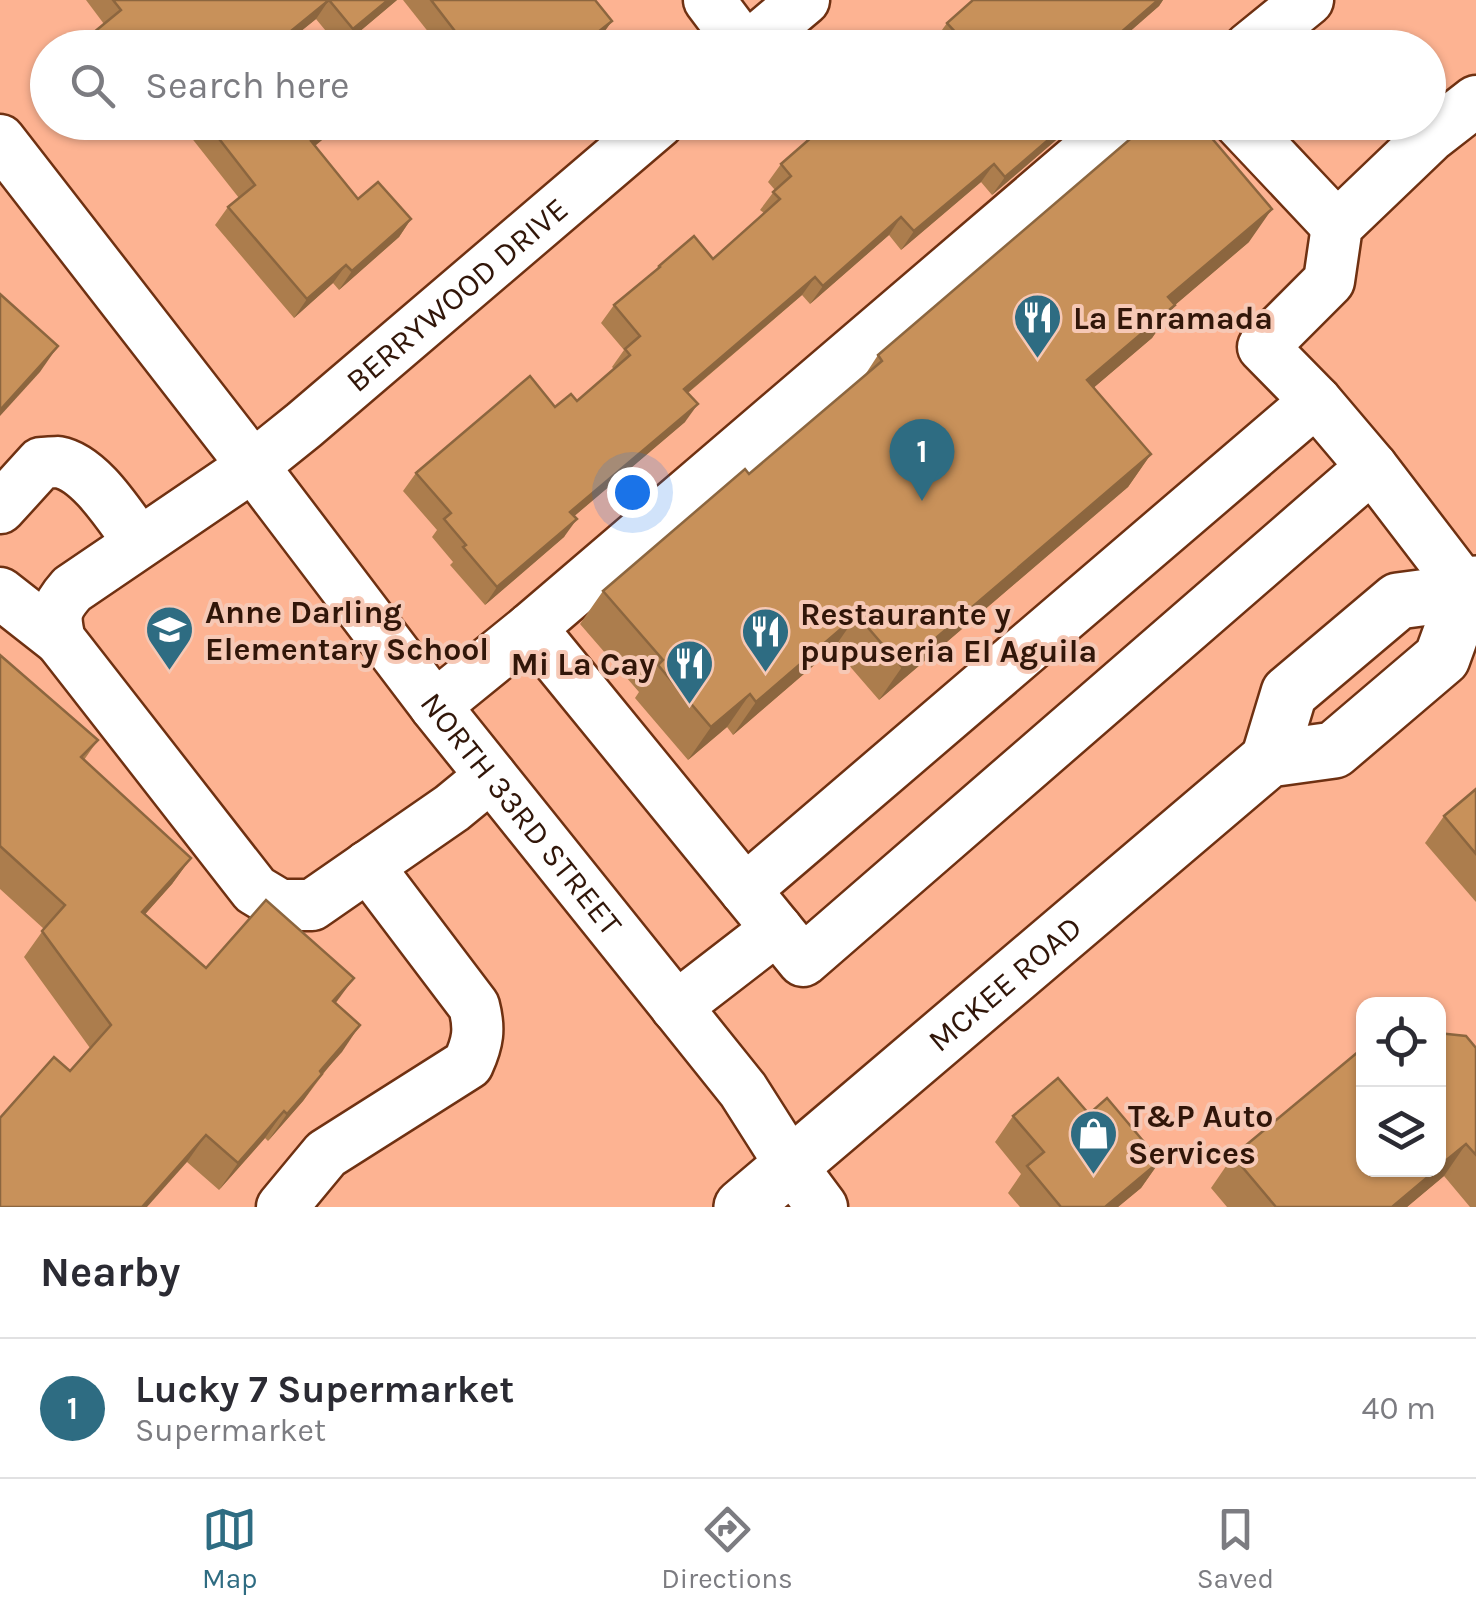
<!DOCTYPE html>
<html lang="en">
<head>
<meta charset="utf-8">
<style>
  body { margin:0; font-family:Karla,sans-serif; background:#f2f2f3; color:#2b2b33 }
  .controls { position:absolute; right:30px; bottom:30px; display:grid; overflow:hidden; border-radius:20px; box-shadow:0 2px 8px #0004 }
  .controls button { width:90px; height:90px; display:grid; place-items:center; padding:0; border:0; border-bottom:2px solid #e1e1e2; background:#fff; color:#2b2b33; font:50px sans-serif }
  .you { position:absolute; left:632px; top:492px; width:35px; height:35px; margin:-25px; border:8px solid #fff; border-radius:50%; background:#1a73e8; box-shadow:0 0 0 15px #1a73e833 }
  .badge { display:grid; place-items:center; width:65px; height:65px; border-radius:50%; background:#2e6c82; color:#fff; font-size:32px; font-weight:700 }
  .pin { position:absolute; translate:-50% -82px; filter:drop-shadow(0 2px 5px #0008) }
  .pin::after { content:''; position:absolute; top:52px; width:35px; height:30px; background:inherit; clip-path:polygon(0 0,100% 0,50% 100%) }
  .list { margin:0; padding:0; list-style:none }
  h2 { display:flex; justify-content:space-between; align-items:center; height:130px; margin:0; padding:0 40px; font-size:42px }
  h2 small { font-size:32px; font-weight:400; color:#7c7c81 }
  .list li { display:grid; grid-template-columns:65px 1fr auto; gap:30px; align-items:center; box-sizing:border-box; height:140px; padding:0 40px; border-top:2px solid #e1e1e2 }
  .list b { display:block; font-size:38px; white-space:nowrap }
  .list p { margin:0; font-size:32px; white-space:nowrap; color:#7c7c81 }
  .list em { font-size:32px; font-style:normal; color:#7c7c81 }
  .icon { flex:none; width:55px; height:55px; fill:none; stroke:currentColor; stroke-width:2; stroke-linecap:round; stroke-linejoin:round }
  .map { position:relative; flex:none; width:1476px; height:1207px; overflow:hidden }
  .search { position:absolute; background:#fff; box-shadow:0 2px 8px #0004; left:30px; right:30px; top:30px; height:110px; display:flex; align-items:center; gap:25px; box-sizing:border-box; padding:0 35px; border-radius:55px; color:#7c7c81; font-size:38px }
  .sheet { height:270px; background:#fff }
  nav { display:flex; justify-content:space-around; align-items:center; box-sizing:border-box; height:140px; border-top:2px solid #e1e1e2; background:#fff; font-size:28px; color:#7c7c81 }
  nav a { display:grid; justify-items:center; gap:5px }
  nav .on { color:#2e6c82 }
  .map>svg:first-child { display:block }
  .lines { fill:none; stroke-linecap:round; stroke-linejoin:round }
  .minor-casing { stroke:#6f3112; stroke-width:55 }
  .major-casing { stroke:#6f3112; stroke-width:60 }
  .minor { stroke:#fff; stroke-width:50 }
  .major { stroke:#fff; stroke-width:55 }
  .wall { fill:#ac7d4d }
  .shaded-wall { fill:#8c663f }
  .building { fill:#c8915a; stroke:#8c663f; stroke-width:2.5 }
  .labels { text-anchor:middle; stroke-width:8; stroke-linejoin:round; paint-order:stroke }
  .street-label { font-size:32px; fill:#311609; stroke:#f6c8b5 }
  .poi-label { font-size:32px; font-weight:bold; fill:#311609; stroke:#f6c8b5; text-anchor:start }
</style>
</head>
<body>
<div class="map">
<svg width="1476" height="1207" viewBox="0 0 1476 1207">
  <rect width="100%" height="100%" fill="#fdb392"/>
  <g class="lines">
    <defs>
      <g id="minor">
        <polyline points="709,0 745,48"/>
        <polyline points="747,48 804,0"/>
        <polyline points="1249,48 1308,0"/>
        <polyline points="1476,101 1431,136 1337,226 1329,281 1263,347 1316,401 1372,467 1476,603"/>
        <polyline points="1239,122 1337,226"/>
        <path id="s1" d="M0,140l253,326 182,240 308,384 47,74 32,43"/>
        <path d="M0,508l41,-45c2,0 15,-1 17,-1 33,6 62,55 81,80"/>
        <polyline points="0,593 60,640"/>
        <polyline points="531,628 803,961 1372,467"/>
        <polyline points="435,706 531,628 1122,122"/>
        <path id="s2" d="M491,776l-39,32 -140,97h-32l-25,-15 -195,-250c-6,-25 -5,-32 12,-51l181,-123 51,-41 355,-303"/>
        <polyline points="745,890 1316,401"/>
        <polyline points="676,1007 777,929"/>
        <path d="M282,1207l44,-53 142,-90c10,-22 12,-35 6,-58l-106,-140"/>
      </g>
      <g id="major">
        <polyline points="1269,759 1289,693 1398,601 1466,592"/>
        <path id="s3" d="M742,1207l527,-448 65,-9 108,-92 24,-66 10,-8"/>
      </g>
    </defs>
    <use href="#minor" class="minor-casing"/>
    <use href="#major" class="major-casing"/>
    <use href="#minor" class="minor"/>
    <use href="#major" class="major"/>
  </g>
  <g class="wall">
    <polygon points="86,0 397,0 340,48 316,19 280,48 83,48 93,33 104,24"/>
    <polygon points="403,0 595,0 612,21 599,39 589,48 441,48"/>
    <polygon points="973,0 1163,0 1159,6 1111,48 940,48 934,41 947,23"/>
    <polygon points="136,122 159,122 145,134"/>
    <polygon points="179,122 334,122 322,140 315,146 358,199 411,219 399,237 339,290 333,283 294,318 215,225 228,207 239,198"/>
    <polygon points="491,122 513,122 500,134"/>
    <polygon points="1077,122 992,195 981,182 901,250 889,235 810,304 802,295 688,393 685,422 574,516 564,537 485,605 450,565 453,562 432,537 437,530 403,491 416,473 555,407 577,401 614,369 612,367 624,350 601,323 614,305 654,272 659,266 713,259 764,213 760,210 775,190 768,182 781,164"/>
    <polygon points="1249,242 1175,305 1152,338 1093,388 1151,454 1128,487 879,700 834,648 733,735 727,727 688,760 635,698 639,692 580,624 603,591 749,474 863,378 878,355"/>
    <polygon points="0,655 98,740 84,760 191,858 172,884 145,914 206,968 336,1004 360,1025 303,1101 268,1141 265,1138 219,1190 187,1162 70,1071 90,1048 24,957 44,929 0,889"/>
    <polygon points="1476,789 1476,902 1425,843 1444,816"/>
    <polygon points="1476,1048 1476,1207 1470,1207 1444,1176 1407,1207 1227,1207 1211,1188 1233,1156"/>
    <polygon points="1089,1114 1160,1161 1141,1188 1118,1207 1020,1207 1008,1193 1021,1174 995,1142 1013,1116"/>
  </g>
  <g class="shaded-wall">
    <polygon points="329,0 316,19 280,48 272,48"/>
    <polygon points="388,0 397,0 340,48 353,29"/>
    <polygon points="1158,0 1163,0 1159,6 1111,48 1103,48"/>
    <polygon points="612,21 599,39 589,48 578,48"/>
    <polygon points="153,122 159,122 145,134"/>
    <polygon points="334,122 322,140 298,159 311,141"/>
    <polygon points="1069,122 1077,122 992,195 1005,177"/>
    <polygon points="994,164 981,182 901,250 914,231"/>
    <polygon points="1272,209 1249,242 1175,305 1152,338 1064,413 1087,380 1168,297"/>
    <polygon points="901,217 889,235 810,304 823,286"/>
    <polygon points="411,219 399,237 339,290 352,271"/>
    <polygon points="346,265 333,283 294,318 307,299"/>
    <polygon points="815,277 802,295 671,407 684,389"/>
    <polygon points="58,346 40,372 0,416 0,410"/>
    <polygon points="698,404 685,422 558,530 570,512"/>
    <polygon points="1151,454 1128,487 879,700 902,667"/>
    <polygon points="577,519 564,537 485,605 497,587"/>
    <polygon points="857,615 834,648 733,735 756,702"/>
    <polygon points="750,694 727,727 688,760 711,727"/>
    <polygon points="191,858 172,884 124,938 142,912"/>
    <polygon points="354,978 335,1004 333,1001"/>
    <polygon points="360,1025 342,1052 301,1098 320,1071"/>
    <polygon points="322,1074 303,1101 268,1141 287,1114"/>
    <polygon points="284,1111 265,1138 219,1190 238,1163"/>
    <polygon points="206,1135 187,1162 147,1207 142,1207"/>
    <polygon points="1466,1144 1444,1176 1407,1207 1392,1207 1436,1170 1438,1170 1438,1167"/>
    <polygon points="1160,1161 1141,1188 1118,1207 1105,1207"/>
  </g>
  <g class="building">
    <polygon points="113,0 388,0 353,29 329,0 275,44 277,48 104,48 93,33 121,10"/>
    <polygon points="431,0 595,0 612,21 578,48 468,48"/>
    <polygon points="973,0 1158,0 1103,48 941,48 957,34 947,23"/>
    <polygon points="206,122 333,122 311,141 358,199 378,182 411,219 352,271 346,265 307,299 228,207 255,185"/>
    <polygon points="829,122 1069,122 1005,177 994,164 914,231 901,217 823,286 815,277 684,389 698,404 570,512 577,519 497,587 463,547 466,545 444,519 451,513 416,473 530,376 555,407 571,394 577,401 630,355 625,349 640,336 614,305 660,267 659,266 694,236 713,259 780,199 773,192 791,176 781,164"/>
    <polygon points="1150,122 1198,122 1272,209 1168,297 1175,305 1087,380 1151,454 902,667 857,615 756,702 750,694 711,727 658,665 663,660 603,591 745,469 749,474 882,361 878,355"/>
    <polygon points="0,294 58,346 0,410"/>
    <polygon points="0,655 98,740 81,757 191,858 142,912 206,968 266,900 354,978 333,1001 360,1025 320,1071 322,1074 287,1114 284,1111 238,1163 206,1135 142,1207 0,1207 0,1118 54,1057 70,1071 111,1025 42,931 65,905 0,846"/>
    <polygon points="1476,789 1476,854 1444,816"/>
    <polygon points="1438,1033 1466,1036 1476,1048 1476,1155 1466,1144 1438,1167"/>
    <polygon points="1364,1047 1364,1170 1436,1170 1392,1207 1276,1207 1233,1156"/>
    <polygon points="1058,1078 1089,1114 1107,1098 1160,1161 1105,1207 1061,1207 1027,1166 1044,1152 1013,1116"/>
  </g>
  <defs>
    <symbol id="restaurant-pin" viewBox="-11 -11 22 30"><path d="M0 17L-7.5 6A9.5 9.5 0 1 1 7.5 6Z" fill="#2e6c82" stroke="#f6c8b5"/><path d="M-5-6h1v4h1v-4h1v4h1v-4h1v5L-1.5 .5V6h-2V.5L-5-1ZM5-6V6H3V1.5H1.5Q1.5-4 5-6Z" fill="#fff"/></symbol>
    <symbol id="school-pin" viewBox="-11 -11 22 30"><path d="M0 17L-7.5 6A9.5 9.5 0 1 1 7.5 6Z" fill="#2e6c82" stroke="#f6c8b5"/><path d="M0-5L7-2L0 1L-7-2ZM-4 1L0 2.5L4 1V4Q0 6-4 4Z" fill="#fff"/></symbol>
    <symbol id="shop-pin" viewBox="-11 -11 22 30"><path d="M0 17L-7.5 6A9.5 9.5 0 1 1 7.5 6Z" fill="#2e6c82" stroke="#f6c8b5"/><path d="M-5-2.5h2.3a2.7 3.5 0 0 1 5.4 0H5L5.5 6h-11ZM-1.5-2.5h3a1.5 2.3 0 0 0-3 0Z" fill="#fff"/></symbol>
  </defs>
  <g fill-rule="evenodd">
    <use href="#restaurant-pin" x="1010" y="290" width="55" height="75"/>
    <use href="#school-pin" x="142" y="602" width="55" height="75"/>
    <use href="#restaurant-pin" x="738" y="604" width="55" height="75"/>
    <use href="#restaurant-pin" x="662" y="636" width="55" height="75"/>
    <use href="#shop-pin" x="1066" y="1106" width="55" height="75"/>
  </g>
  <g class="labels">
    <g class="street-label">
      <text dy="11" stroke="none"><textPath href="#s2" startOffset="1140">BERRYWOOD DRIVE</textPath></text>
      <text dy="11" stroke="none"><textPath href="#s1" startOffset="852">NORTH 33RD STREET</textPath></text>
      <text dy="11" stroke="none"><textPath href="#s3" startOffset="345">MCKEE ROAD</textPath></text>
    </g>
    <g class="poi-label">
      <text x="1073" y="329">La Enramada</text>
      <text x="205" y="623">Anne Darling<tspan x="205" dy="37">Elementary School</tspan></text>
      <text x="800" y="625">Restaurante y<tspan x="800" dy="37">pupuseria El Aguila</tspan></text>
      <text x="655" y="675" text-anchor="end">Mi La Cay</text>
      <text x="1128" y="1127">T&amp;P Auto<tspan x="1128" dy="37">Services</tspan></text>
    </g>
  </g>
</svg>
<div class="controls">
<button><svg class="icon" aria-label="locate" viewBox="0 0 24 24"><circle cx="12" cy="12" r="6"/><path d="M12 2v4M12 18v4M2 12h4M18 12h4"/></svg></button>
<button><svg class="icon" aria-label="layers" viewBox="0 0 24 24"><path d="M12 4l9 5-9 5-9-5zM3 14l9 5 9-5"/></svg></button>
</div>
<div class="you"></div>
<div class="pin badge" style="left:922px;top:501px">1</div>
<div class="search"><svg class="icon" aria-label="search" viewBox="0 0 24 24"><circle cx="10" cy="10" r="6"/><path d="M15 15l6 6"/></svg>Search here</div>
</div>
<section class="sheet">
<h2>Nearby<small></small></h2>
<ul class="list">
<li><span class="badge">1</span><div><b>Lucky 7 Supermarket</b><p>Supermarket</p></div><em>40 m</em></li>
</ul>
</section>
<nav>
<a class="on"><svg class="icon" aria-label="map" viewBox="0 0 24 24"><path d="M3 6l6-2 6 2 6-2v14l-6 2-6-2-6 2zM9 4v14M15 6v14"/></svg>Map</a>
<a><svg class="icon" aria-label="directions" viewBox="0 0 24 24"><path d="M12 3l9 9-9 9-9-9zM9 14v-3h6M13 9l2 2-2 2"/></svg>Directions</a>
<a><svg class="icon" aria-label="saved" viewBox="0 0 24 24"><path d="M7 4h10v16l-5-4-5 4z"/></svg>Saved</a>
</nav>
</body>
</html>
